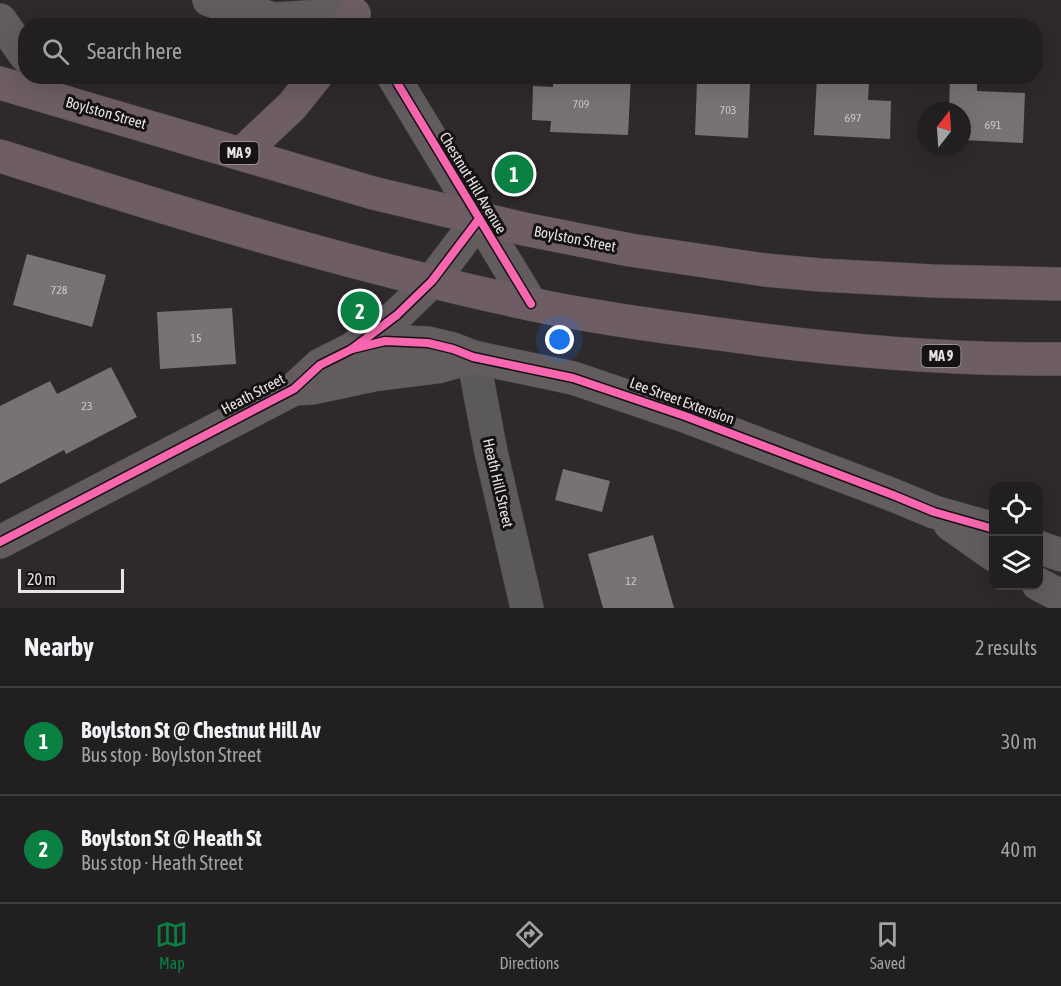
<!DOCTYPE html>
<html lang="en">
<head>
<meta charset="utf-8">
<style>
  body { margin:0; font-family:"Asap Condensed",sans-serif; background:#2a2729; color:#f1f3f6 }
  .controls { position:absolute; right:18px; bottom:18px; display:grid; overflow:hidden; border-radius:12px; box-shadow:0 6px 24px #0002 }
  .controls button { width:54px; height:54px; display:grid; place-items:center; padding:0; border:0; border-bottom:2px solid #3f3d3e; background:#221f20; color:#f1f3f6; font:30px sans-serif }
  .compass { position:absolute; left:917px; top:102px; width:54px; height:54px; border-radius:50%; background:#221f20; box-shadow:0 6px 24px #0002; rotate:17deg }
  .scale { position:absolute; left:18px; bottom:15px; width:106px; box-sizing:border-box; padding-left:6px; border:3px solid #e7e3e4; border-top:0; font-size:16px; line-height:21px; white-space:nowrap; color:#e7e3e4; -webkit-text-stroke:4px #151213; paint-order:stroke }
  .you { position:absolute; left:560px; top:340px; width:21px; height:21px; margin:-15px; border:4px solid #fff; border-radius:50%; background:#1a73e8; box-shadow:0 0 0 9px #1a73e833 }
  .badge { display:grid; place-items:center; width:39px; height:39px; border-radius:50%; background:#0b8043; color:#fff; font-size:20px; font-weight:700 }
  .pin { position:absolute; translate:-50% -50%; border:3px solid #fff; box-shadow:0 2px 6px #0006 }
  .list { margin:0; padding:0; list-style:none }
  h2 { display:flex; justify-content:space-between; align-items:center; height:78px; margin:0; padding:0 24px; font-size:26px }
  h2 small { font-size:20px; font-weight:400; color:#a2a2a5 }
  .list li { display:grid; grid-template-columns:39px 1fr auto; gap:18px; align-items:center; box-sizing:border-box; height:108px; padding:0 24px; border-top:2px solid #3f3d3e }
  .list b { display:block; font-size:22px; white-space:nowrap }
  .list p { margin:0; font-size:20px; white-space:nowrap; color:#a2a2a5 }
  .list em { font-size:20px; font-style:normal; color:#a2a2a5 }
  .icon { flex:none; width:33px; height:33px; fill:none; stroke:currentColor; stroke-width:2; stroke-linecap:round; stroke-linejoin:round }
  .map { position:relative; flex:none; width:1061px; height:608px; overflow:hidden }
  .search { position:absolute; background:#221f20; box-shadow:0 6px 24px #0002; left:18px; right:18px; top:18px; height:66px; display:flex; align-items:center; gap:15px; box-sizing:border-box; padding:0 21px; border-radius:24px; color:#a2a2a5; font-size:22px }
  .sheet { height:294px; background:#221f20 }
  nav { display:flex; justify-content:space-around; align-items:center; box-sizing:border-box; height:84px; border-top:2px solid #3f3d3e; background:#221f20; font-size:16px; color:#a2a2a5 }
  nav a { display:grid; justify-items:center; gap:3px }
  nav .on { color:#0b8043 }
  .map>svg:first-child { display:block }
  .building { fill:#777374 }
  .lines { fill:none; stroke-linecap:round; stroke-linejoin:round }
  .street-casing { stroke:#484546; stroke-width:34 }
  .secondary-casing { stroke:#484546; stroke-width:34 }
  .highway-casing { stroke:#484546; stroke-width:34 }
  .street { stroke:#5b5959; stroke-width:33 }
  .secondary { stroke:#635c5f; stroke-width:33 }
  .highway { stroke:#6e5d64; stroke-width:33 }
  .cycleway-casing { stroke:#151213; stroke-width:11 }
  .cycleway { stroke:#f766af; stroke-width:8 }
  .labels { text-anchor:middle; stroke-width:6; stroke-linejoin:round; paint-order:stroke }
  .number-label { font-size:12px; fill:#cbc7c8 }
  .shield { fill:#151213; stroke:#a8a4a5; stroke-width:1.5 }
  .shield-label { font-size:14px; font-weight:bold; fill:#e7e3e4 }
  .street-label { font-size:15px; fill:#e7e3e4; stroke:#151213 }
</style>
</head>
<body>
<div class="map">
<svg width="1061" height="608" viewBox="0 0 1061 608">
  <rect width="100%" height="100%" fill="#2e292b"/>
  <g class="building">
    <polygon points="599,76 631,76 628,135 550,132 551,121 532,120 533,86 553,87 553,78 598,81"/>
    <polygon points="817,76 849,76 848,82 869,83 868,100 891,101 890,139 814,135"/>
    <polygon points="950,79 977,81 977,91 1025,93 1023,143 962,140 962,111 949,111"/>
    <polygon points="697,81 750,84 748,138 695,135"/>
    <polygon points="27,254 106,275 92,327 13,305"/>
    <polygon points="232,308 236,364 160,369 157,312"/>
    <polygon points="111,367 137,417 66,454 64,450 0,484 0,406 50,381 57,394"/>
    <polygon points="563,469 610,481 602,512 555,500"/>
    <polygon points="653,535 674,608 603,608 588,554"/>
  </g>
  <g class="lines">
    <defs>
      <polyline id="street" points="473,357 491,452 527,608"/>
      <g id="secondary">
        <polyline points="209,0 274,19 354,14"/>
        <polyline points="0,20 26,56"/>
        <polyline points="393,76 531,304"/>
        <polyline points="352,349 385,341 428,343 453,349 473,357 573,378 685,416 893,495 934,512 994,529"/>
        <polyline points="294,389 312,388 373,375 437,367 473,357"/>
        <polyline points="950,524 994,555"/>
        <polyline points="0,542 294,389 320,365 352,349 397,315 432,281 479,219"/>
        <polyline points="1038,547 1061,555"/>
        <polyline points="1038,584 1061,596"/>
      </g>
      <g id="highway">
        <polyline points="347,26 354,14"/>
        <polyline points="0,83 373,193 524,229 630,250 765,270 821,275 933,281 1061,284"/>
        <polyline points="242,153 292,106 316,76"/>
        <path d="M0,156c175,56 351,110 530,148 62,13 126,22 189,30 113,16 228,26 342,25"/>
      </g>
    </defs>
    <use href="#street" class="street-casing"/>
    <use href="#secondary" class="secondary-casing"/>
    <use href="#highway" class="highway-casing"/>
    <use href="#street" class="street"/>
    <use href="#secondary" class="secondary"/>
    <use href="#highway" class="highway"/>
    <defs>
      <g id="cycleway">
        <polyline points="393,76 531,304"/>
        <polyline points="352,349 385,341 428,343 453,349 473,357 573,378 685,416 893,495 934,512 994,529"/>
        <polyline points="0,542 294,389 320,365 352,349 397,315 432,281 479,219"/>
      </g>
    </defs>
    <use href="#cycleway" class="cycleway-casing"/>
    <use href="#cycleway" class="cycleway"/>
  </g>
  <g class="labels">
    <g class="number-label">
      <text x="581" y="108">709</text>
      <text x="728" y="114">703</text>
      <text x="853" y="122">697</text>
      <text x="993" y="129">691</text>
      <text x="59" y="294">728</text>
      <text x="196" y="342">15</text>
      <text x="87" y="410">23</text>
      <text x="631" y="585">12</text>
    </g>
    <g class="shield">
      <rect x="219.5" y="142" width="39" height="22" rx="4.5"/>
      <rect x="921.5" y="345" width="39" height="22" rx="4.5"/>
    </g>
    <g class="shield-label">
      <text x="239" y="158">MA 9</text>
      <text x="941" y="361">MA 9</text>
    </g>
    <g class="street-label">
      <text transform="translate(106 113) rotate(16)" y="5">Boylston Street</text>
      <text transform="translate(473 183) rotate(59)" y="5">Chestnut Hill Avenue</text>
      <text transform="translate(575 239) rotate(11)" y="5">Boylston Street</text>
      <text transform="translate(253 394) rotate(-28)" y="5">Heath Street</text>
      <text transform="translate(682 401) rotate(20)" y="5">Lee Street Extension</text>
      <text transform="translate(498 483) rotate(77)" y="5">Heath Hill Street</text>
    </g>
  </g>
</svg>
<div class="controls">
<button><svg class="icon" aria-label="locate" viewBox="0 0 24 24"><circle cx="12" cy="12" r="6"/><path d="M12 2v4M12 18v4M2 12h4M18 12h4"/></svg></button>
<button><svg class="icon" aria-label="layers" viewBox="0 0 24 24"><path d="M12 4l9 5-9 5-9-5zM3 14l9 5 9-5"/></svg></button>
</div>
<svg class="compass" viewBox="-18 -18 36 36"><path d="M0-13l5 13h-10z" fill="#e53935"/><path d="M0 13l5-13h-10z" fill="#a2a2a5"/></svg>
<div class="scale">20 m</div>
<div class="you"></div>
<div class="pin badge" style="left:514px;top:174px">1</div>
<div class="pin badge" style="left:360px;top:311px">2</div>
<div class="search"><svg class="icon" aria-label="search" viewBox="0 0 24 24"><circle cx="10" cy="10" r="6"/><path d="M15 15l6 6"/></svg>Search here</div>
</div>
<section class="sheet">
<h2>Nearby<small>2 results</small></h2>
<ul class="list">
<li><span class="badge">1</span><div><b>Boylston St @ Chestnut Hill Av</b><p>Bus stop · Boylston Street</p></div><em>30 m</em></li>
<li><span class="badge">2</span><div><b>Boylston St @ Heath St</b><p>Bus stop · Heath Street</p></div><em>40 m</em></li>
</ul>
</section>
<nav>
<a class="on"><svg class="icon" aria-label="map" viewBox="0 0 24 24"><path d="M3 6l6-2 6 2 6-2v14l-6 2-6-2-6 2zM9 4v14M15 6v14"/></svg>Map</a>
<a><svg class="icon" aria-label="directions" viewBox="0 0 24 24"><path d="M12 3l9 9-9 9-9-9zM9 14v-3h6M13 9l2 2-2 2"/></svg>Directions</a>
<a><svg class="icon" aria-label="saved" viewBox="0 0 24 24"><path d="M7 4h10v16l-5-4-5 4z"/></svg>Saved</a>
</nav>
</body>
</html>
